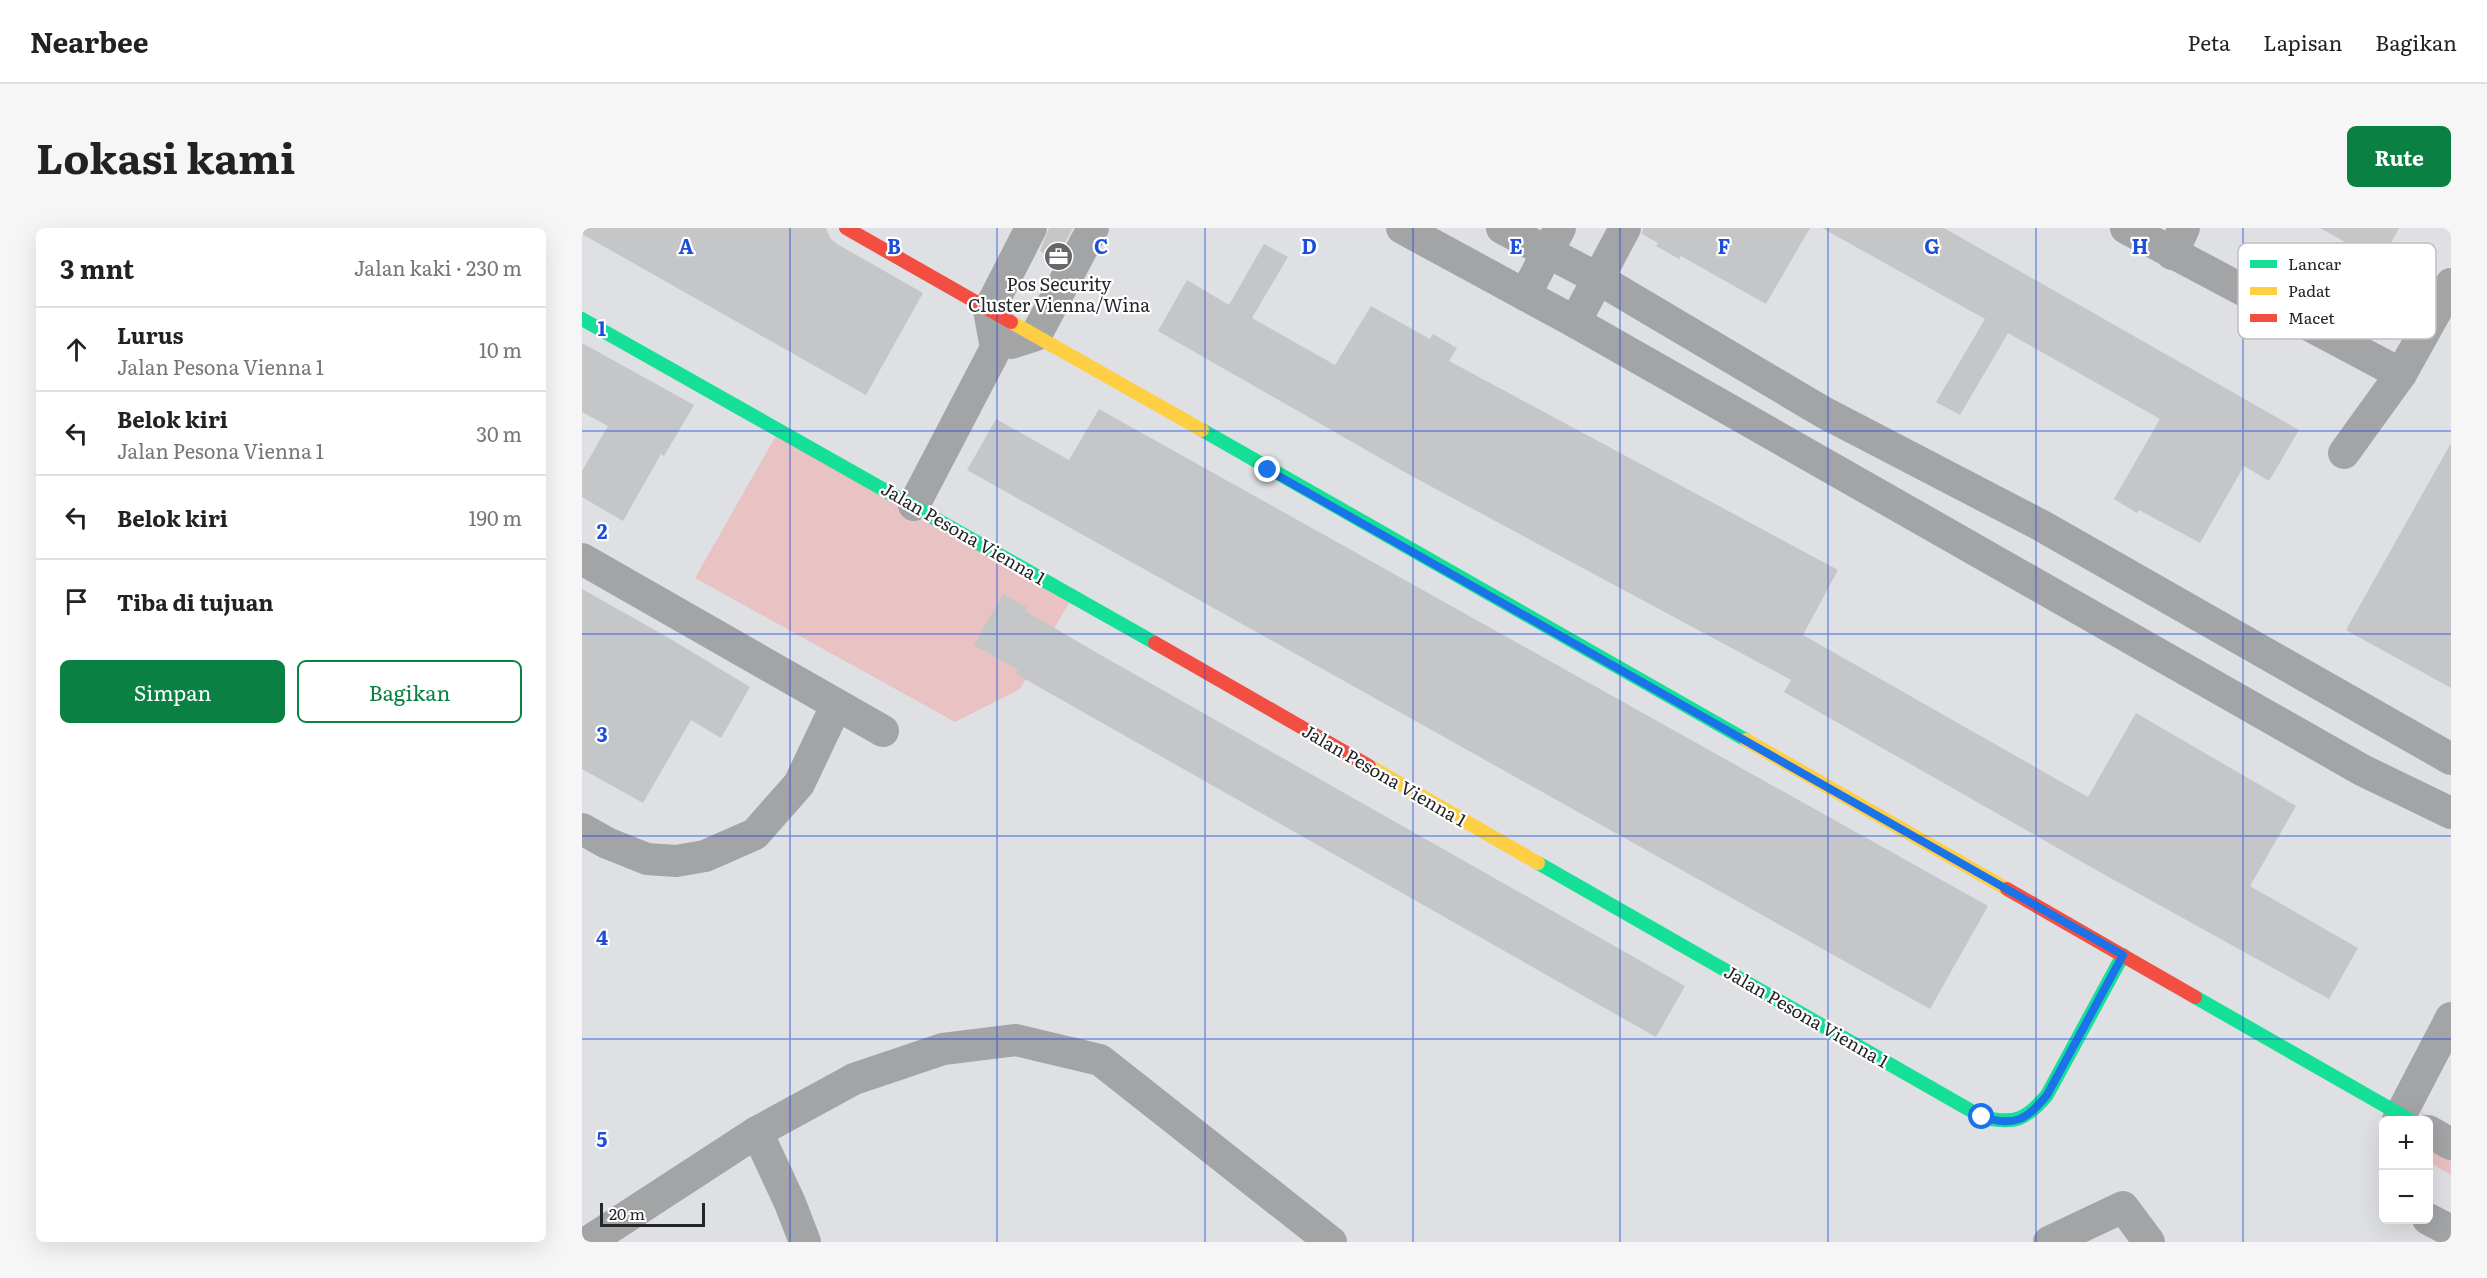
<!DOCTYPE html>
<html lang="id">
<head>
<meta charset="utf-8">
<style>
  body { margin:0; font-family:Literata,serif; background:#f6f6f6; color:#222 }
  .controls { position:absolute; right:18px; bottom:18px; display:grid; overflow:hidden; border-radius:9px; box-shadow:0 6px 24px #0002 }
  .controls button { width:54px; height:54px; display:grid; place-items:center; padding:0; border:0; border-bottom:2px solid #e0e0e0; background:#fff; color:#222; font:30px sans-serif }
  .scale { position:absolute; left:18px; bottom:15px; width:105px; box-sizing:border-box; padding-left:6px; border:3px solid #252628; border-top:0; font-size:16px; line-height:21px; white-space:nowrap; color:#252628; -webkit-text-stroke:4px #fff; paint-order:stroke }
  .stop { position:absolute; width:18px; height:18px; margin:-14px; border:4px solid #1a73e8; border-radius:50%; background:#fff }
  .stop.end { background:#1a73e8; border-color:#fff; box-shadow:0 2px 6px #0008 }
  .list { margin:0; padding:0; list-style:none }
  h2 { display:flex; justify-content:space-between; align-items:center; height:78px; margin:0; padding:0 24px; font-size:26px }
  h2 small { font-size:20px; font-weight:400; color:#767676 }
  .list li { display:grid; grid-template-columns:39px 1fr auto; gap:18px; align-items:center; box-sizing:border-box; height:84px; padding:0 24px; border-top:2px solid #e0e0e0 }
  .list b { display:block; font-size:22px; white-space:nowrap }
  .list p { margin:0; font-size:20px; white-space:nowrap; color:#767676 }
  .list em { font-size:20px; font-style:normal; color:#767676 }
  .actions { display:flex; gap:12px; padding:18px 24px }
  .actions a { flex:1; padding:14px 0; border:2px solid #0b8043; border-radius:9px; text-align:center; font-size:21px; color:#0b8043 }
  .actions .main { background:#0b8043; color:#fff }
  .icon { flex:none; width:33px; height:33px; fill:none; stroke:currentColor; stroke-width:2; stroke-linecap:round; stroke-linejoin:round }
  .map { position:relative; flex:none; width:1869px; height:1014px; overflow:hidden; border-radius:9px }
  header { display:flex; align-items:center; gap:36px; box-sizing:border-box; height:84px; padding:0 30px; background:#fff; border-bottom:2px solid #e0e0e0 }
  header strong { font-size:28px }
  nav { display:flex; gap:33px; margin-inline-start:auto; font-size:21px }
  .intro { display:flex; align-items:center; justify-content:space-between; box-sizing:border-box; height:144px; padding:0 36px }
  h1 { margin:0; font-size:42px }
  .button { padding:15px 27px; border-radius:9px; background:#0b8043; color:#fff; font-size:21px; font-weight:700 }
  main { display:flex; gap:36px; padding:0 36px }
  aside { flex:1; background:#fff; border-radius:9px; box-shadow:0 6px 24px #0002 }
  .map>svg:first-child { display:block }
  .green { fill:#e9c2c3 }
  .building { fill:#c4c6c8 }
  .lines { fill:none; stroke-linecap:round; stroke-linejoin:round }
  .street { stroke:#a2a4a5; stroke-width:32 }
  .fast { stroke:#16e098; stroke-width:14 }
  .slow { stroke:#ffcf43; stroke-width:14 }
  .jam { stroke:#f24e42; stroke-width:14 }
  .route { stroke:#1a73e8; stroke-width:8 }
  .grid { fill:none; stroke:#1d4ed8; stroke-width:1.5; stroke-opacity:0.55 }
  .labels { text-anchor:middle; stroke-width:4.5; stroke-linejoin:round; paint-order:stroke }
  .poi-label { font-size:18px; fill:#252628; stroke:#fff }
  .street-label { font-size:18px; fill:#252628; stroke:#fff }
  .key { fill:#fff; stroke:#bebebe; stroke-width:1.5 }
  .key-label { font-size:16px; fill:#252628 }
  .grid-label { font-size:20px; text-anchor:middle; font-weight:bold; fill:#1d4ed8; stroke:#fff; stroke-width:4.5; stroke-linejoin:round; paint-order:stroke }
</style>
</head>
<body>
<header>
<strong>Nearbee</strong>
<nav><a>Peta</a><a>Lapisan</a><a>Bagikan</a></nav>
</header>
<div class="intro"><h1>Lokasi kami</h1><a class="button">Rute</a></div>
<main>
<aside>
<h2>3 mnt<small>Jalan kaki · 230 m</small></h2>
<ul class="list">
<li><svg class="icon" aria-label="ahead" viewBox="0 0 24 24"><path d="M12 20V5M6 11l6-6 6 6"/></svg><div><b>Lurus</b><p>Jalan Pesona Vienna 1</p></div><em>10 m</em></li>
<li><svg class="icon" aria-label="left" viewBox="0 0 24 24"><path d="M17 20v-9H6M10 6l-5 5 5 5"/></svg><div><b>Belok kiri</b><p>Jalan Pesona Vienna 1</p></div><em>30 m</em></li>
<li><svg class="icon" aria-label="left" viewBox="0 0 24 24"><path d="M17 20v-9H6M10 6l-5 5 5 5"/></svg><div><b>Belok kiri</b></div><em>190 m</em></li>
<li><svg class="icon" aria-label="arrive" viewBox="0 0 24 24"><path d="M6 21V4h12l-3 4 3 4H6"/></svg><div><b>Tiba di tujuan</b></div></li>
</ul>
<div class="actions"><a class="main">Simpan</a><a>Bagikan</a></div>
</aside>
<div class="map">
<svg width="1869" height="1014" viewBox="0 0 1869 1014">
  <rect width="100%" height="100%" fill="#dee0e3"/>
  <g class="green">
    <polygon points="200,197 493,364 438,461 373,494 113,350"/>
    <polygon points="1838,884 1869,900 1869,947 1847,934 1846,892"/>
  </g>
  <g class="building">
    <polygon points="0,0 244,0 248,10 255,16 341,65 284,167 0,6"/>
    <polygon points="467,0 491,0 473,32 458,23"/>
    <polygon points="1061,0 1228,0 1184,76 1099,28 1097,31 1074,18 1076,15 1060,6"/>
    <polygon points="1240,0 1362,0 1717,202 1687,253 1662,238 1618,315 1557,282 1555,285 1532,271 1578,191 1426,105 1378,187 1354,174 1403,91"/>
    <polygon points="1738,0 1817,0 1799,34"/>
    <polygon points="682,16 706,29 670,90 753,137 789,78 848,111 851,106 875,120 867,133 1256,342 1221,407 1506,569 1554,485 1714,578 1668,658 1776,720 1747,771 1523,647 1202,464 1209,452 826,246 576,103 605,52 647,77"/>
    <polygon points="0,115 112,177 82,228 79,226 41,293 0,269 0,243 26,198 0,184"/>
    <polygon points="517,181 1406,678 1348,781 385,242 414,191 487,232"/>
    <polygon points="1869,215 1869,460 1764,402"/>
    <polygon points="0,361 87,410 168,459 139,510 109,492 61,575 0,541"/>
    <polygon points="421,366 445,379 443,383 524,430 1103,758 1074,809 434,446 436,442 392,417"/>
  </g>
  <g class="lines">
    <g class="street">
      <polyline points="820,0 993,94 1780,542 1869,585"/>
      <polyline points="920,0 1015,50 1241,184 1460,298 1869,531"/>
      <polyline points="1544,0 1819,146"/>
      <polyline points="1590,26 1602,0"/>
      <polyline points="943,67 978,0"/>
      <polyline points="993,94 1043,0"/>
      <polyline points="429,115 454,107 511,0"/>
      <polyline points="1762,225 1819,146 1869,56"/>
      <polyline points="332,277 414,120 407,82 449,0"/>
      <polyline points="0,331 301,503"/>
      <polyline points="0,601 25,615 65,631 94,633 123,628 173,606 217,556 254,478"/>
      <polyline points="1816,892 1869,790"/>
      <polyline points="1846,903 1869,916"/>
      <polyline points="175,904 208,975 223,1014"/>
      <polyline points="1846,991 1869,1003"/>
      <polyline points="6,1014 175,904 272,851 361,821 434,812 518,832 749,1014"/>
      <polyline points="1467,1014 1541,979 1567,1014"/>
    </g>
    <g class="fast">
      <polyline points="0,91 573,415"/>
      <polyline points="620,202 1164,512"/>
      <path d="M956,635l444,254c32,8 44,3 65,-22l76,-140"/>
      <polyline points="1613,769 1828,892"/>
    </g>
    <g class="slow">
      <polyline points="429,94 620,202"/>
      <polyline points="1164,512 1425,661"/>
      <polyline points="787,538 956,635"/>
    </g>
    <g class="jam">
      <polyline points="264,0 429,94"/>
      <polyline points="573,415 787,538"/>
      <polyline points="1425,661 1613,769"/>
    </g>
  </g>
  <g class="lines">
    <path class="route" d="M686,242l855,485 -76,140c-20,25 -33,32 -65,22"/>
  </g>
  <path class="grid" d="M208,0v1014M415,0v1014M623,0v1014M831,0v1014M1038,0v1014M1246,0v1014M1454,0v1014M1661,0v1014M0,203h1869M0,406h1869M0,608h1869M0,811h1869"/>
  <defs>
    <symbol id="office-disc" viewBox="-11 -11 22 22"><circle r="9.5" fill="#666769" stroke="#fff"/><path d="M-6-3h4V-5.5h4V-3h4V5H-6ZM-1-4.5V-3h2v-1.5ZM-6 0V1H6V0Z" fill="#fff"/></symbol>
  </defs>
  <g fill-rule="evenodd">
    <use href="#office-disc" x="460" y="12" width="33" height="33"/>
  </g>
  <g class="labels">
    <g class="poi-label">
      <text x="477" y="63">Pos Security<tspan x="477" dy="21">Cluster Vienna/Wina</tspan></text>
    </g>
    <g class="street-label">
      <text transform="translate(381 306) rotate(30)" y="6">Jalan Pesona Vienna 1</text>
      <text transform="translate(802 548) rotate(30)" y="6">Jalan Pesona Vienna 1</text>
      <text transform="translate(1224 789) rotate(30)" y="6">Jalan Pesona Vienna 1</text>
    </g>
  </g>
  <rect x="1656" y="15" width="198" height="96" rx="9" class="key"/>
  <rect x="1668" y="32" width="27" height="8" fill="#16e098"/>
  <rect x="1668" y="59" width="27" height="8" fill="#ffcf43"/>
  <rect x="1668" y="86" width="27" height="8" fill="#f24e42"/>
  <g class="key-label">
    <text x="1706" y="42">Lancar</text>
    <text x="1706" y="69">Padat</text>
    <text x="1706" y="96">Macet</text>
  </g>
  <g class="grid-label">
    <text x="104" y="26">A</text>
    <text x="312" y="26">B</text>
    <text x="519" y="26">C</text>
    <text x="727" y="26">D</text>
    <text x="934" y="26">E</text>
    <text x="1142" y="26">F</text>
    <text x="1350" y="26">G</text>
    <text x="1558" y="26">H</text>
    <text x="20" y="108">1</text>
    <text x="20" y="311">2</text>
    <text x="20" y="514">3</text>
    <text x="20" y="717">4</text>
    <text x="20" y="919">5</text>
  </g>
</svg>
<div class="controls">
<button>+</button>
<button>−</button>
</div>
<div class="scale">20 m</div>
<div class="stop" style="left:1400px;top:889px"></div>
<div class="stop end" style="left:686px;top:242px"></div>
</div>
</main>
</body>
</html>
